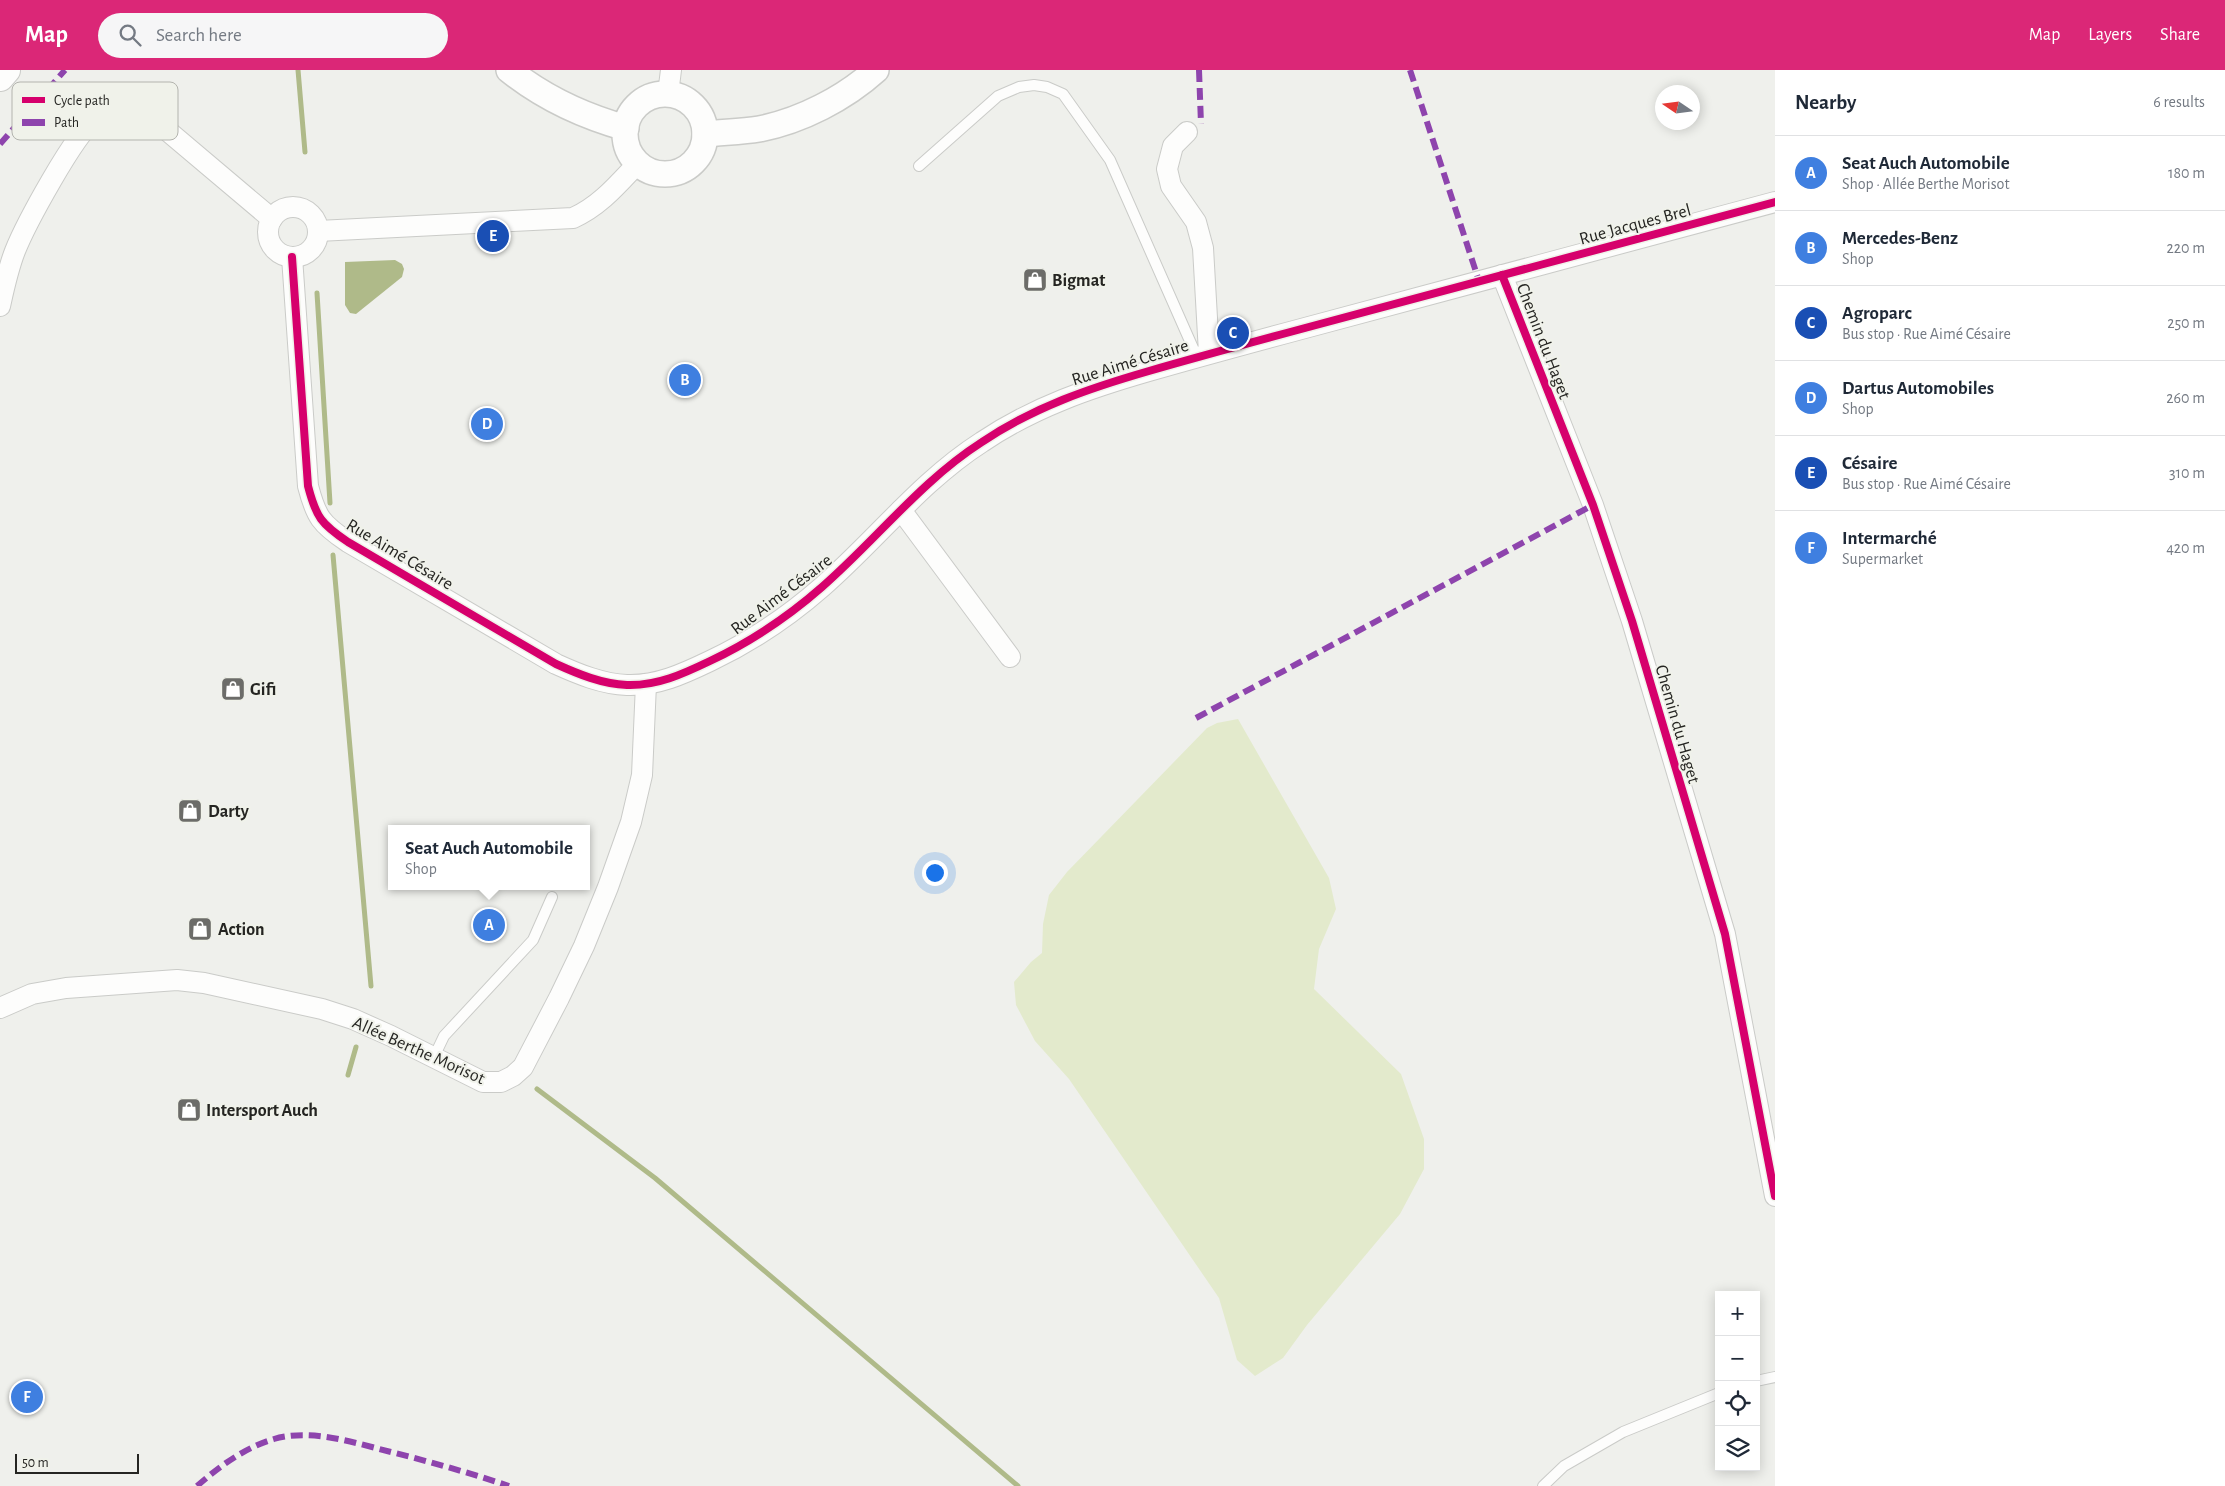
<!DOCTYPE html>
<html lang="en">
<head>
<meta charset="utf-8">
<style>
  body { margin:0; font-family:"Alegreya Sans",sans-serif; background:#f6f6f7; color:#1f2937 }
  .controls { position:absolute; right:15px; bottom:15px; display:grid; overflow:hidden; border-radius:0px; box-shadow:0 2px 12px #0003 }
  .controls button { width:45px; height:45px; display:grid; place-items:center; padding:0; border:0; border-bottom:1px solid #e0e1e3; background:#fff; color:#1f2937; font:25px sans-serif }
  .compass { position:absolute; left:1655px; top:15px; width:45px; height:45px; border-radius:50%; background:#fff; box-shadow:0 2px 12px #0003; rotate:283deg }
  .scale { position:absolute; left:15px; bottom:12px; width:124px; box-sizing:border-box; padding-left:5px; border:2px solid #252522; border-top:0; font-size:14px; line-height:18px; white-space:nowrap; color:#252522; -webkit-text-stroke:4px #f0f2ea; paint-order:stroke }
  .you { position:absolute; left:934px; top:802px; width:18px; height:18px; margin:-12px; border:4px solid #fff; border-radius:50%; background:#1a73e8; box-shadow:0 0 0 8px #1a73e833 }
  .badge { display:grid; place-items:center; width:32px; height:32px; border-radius:50%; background:#db2777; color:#fff; font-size:16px; font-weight:700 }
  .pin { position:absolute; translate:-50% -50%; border:2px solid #fff; box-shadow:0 1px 5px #0006 }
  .popup { position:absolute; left:388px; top:755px; width:202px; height:65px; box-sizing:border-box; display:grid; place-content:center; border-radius:0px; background:#fff; filter:drop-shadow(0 1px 4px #0005); font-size:16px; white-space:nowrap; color:#747a83 }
  .popup b { font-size:19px; color:#1f2937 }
  .popup::after { content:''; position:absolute; left:50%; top:100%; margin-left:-10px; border:10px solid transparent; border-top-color:#fff }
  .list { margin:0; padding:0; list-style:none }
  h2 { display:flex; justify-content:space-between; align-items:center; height:65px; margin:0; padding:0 20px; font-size:21px }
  h2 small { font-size:16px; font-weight:400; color:#747a83 }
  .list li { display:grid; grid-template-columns:32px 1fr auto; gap:15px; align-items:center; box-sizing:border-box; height:75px; padding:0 20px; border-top:1px solid #e0e1e3 }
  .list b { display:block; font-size:19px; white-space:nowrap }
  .list p { margin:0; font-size:16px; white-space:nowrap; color:#747a83 }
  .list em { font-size:16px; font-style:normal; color:#747a83 }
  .icon { flex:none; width:28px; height:28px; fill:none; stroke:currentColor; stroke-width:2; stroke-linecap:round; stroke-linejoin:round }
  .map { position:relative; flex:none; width:1775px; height:1416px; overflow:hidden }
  header { display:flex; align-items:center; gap:30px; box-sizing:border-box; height:70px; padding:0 25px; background:#db2777; color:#fff }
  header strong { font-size:24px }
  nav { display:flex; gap:28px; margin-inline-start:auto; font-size:18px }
  .search { width:350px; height:45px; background:#f6f6f7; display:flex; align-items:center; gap:12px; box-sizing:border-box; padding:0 18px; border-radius:28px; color:#747a83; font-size:19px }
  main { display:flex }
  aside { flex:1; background:#fff }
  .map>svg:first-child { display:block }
  .green { fill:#e3eacc }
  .water { fill:#afba89 }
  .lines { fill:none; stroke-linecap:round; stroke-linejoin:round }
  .stream { stroke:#afba89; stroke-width:5 }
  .service-casing { stroke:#cacbc8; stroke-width:12 }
  .minor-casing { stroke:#cacbc8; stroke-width:22 }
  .tertiary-casing { stroke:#cacbc8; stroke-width:28 }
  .trunk-casing { stroke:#cacbc8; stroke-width:30 }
  .service { stroke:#fdfdfc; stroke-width:10 }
  .minor { stroke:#fdfdfc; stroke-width:20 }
  .tertiary { stroke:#fdfdfc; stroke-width:25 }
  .trunk { stroke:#fdfdfc; stroke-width:28 }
  .quiet { stroke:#8e44ad; stroke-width:6; stroke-dasharray:12 6; stroke-linecap:butt }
  .cycleway-casing { stroke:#f0f2ea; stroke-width:11 }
  .cycleway { stroke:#d6006c; stroke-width:8 }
  .labels { text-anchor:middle; stroke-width:4; stroke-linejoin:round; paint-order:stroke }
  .street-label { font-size:18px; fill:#252522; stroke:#f0f2ea }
  .poi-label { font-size:18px; font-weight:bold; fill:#252522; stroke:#f0f2ea; text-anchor:start }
  .key { fill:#f0f2ea; stroke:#b3b4ae; stroke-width:1 }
  .key-label { font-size:14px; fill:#252522 }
</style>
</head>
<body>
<header>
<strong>Map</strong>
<div class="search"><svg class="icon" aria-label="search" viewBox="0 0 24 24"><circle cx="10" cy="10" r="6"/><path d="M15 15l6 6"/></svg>Search here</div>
<nav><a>Map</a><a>Layers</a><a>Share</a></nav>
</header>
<main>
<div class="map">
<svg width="1775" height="1416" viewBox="0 0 1775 1416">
  <rect width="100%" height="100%" fill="#eff0ec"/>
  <polygon class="green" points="1238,649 1329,808 1336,839 1319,879 1314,919 1401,1004 1424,1069 1424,1099 1400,1144 1307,1255 1283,1288 1255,1306 1237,1290 1219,1228 1069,1009 1035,971 1016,935 1014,912 1031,892 1042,883 1043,854 1049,825 1067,802 1207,658 1217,653"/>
  <polygon class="water" points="395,190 402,194 404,199 402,207 356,244 350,243 345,235 345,192"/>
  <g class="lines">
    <g class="stream">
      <polyline points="298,0 305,82"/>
      <polyline points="317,223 330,433"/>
      <polyline points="333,485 371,916"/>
      <polyline points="348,1005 356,977"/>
      <polyline points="537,1019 655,1108 1018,1416"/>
    </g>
    <defs>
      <g id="service">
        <polyline points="919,96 998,26 1019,17 1034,15 1047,17 1063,24 1110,90 1197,287"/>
        <polyline points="434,987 444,966 533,870 552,827"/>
        <polyline points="1756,1311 1775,1307"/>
        <polyline points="1543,1416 1564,1396 1623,1362 1719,1323"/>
      </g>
      <g id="minor">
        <polyline points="668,24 671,0"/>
        <polyline points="1187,62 1173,76 1167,99 1171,116 1196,152 1203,178 1209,283"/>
        <circle cx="293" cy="162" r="25"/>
        <path d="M318,161l255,-13c27,-12 45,-34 65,-55"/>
        <path d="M292,187l16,229c8,31 13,38 40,56l208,122c22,10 46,20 71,21 30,1 56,-11 83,-24 40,-19 79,-45 112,-74 55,-48 99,-106 160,-145 52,-35 108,-54 167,-71 52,-15 104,-29 156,-43 157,-42 313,-84 470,-126"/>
        <polyline points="1502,205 1593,435 1632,551 1725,864 1775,1126"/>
        <path d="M0,236c4,-18 8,-37 15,-55 10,-25 60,-119 81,-132 17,-11 36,-10 54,-3l122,103"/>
        <polyline points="901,440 1010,587"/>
        <polyline points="0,938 32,924 66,918 177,910 204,913 322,939 353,949 391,966 483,1012 501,1012 513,1006 523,997 559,928 584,876 608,817 631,752 642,705 646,614"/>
      </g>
      <g id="tertiary">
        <path d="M509,0c35,28 74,46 117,58"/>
        <circle cx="665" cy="64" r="40"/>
        <path d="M705,64c18,-2 37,-2 54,-5 42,-8 86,-31 117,-59"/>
      </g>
      <polyline id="trunk" points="0,7 6,0"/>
    </defs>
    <use href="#service" class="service-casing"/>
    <use href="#minor" class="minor-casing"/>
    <use href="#tertiary" class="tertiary-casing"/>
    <use href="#trunk" class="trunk-casing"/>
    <use href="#service" class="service"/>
    <use href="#minor" class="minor"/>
    <use href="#tertiary" class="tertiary"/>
    <use href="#trunk" class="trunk"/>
    <g class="quiet">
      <polyline points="1199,0 1201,54"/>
      <polyline points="1410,0 1479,211"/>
      <polyline points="0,74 65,0"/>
      <polyline points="1196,648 1593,435"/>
      <path d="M197,1416c23,-20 47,-38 77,-47 37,-11 81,4 117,13 40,10 79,21 118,34"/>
    </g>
    <defs>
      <g id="cycleway">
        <path d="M292,187l16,229c8,31 13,38 40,56l208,122c22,10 46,20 71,21 30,1 56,-11 83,-24 40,-19 79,-45 112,-74 55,-48 99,-106 160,-145 52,-35 108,-54 167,-71 52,-15 104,-29 156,-43 157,-42 313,-84 470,-126"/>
        <polyline points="1502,205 1593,435 1632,551 1725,864 1775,1126"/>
      </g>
    </defs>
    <use href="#cycleway" class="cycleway-casing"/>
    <use href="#cycleway" class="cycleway"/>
  </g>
  <defs>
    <symbol id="shop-square" viewBox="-11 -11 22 22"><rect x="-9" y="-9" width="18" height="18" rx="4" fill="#6c6c69" stroke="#f0f2ea"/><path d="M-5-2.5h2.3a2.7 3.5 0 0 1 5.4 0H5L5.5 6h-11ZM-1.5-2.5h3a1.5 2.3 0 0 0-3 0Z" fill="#fff"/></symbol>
  </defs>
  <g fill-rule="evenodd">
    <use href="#shop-square" x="1021" y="196" width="28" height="28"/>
    <use href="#shop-square" x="219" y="605" width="28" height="28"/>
    <use href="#shop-square" x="176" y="727" width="28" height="28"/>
    <use href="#shop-square" x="186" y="845" width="28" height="28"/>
    <use href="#shop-square" x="175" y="1026" width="28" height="28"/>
  </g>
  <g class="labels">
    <g class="street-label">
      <text transform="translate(1635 154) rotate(-15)" y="6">Rue Jacques Brel</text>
      <text transform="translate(1544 271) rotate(69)" y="6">Chemin du Haget</text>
      <text transform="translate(1130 292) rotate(-17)" y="6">Rue Aimé Césaire</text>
      <text transform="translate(400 484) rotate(31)" y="6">Rue Aimé Césaire</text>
      <text transform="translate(781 524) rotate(-37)" y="6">Rue Aimé Césaire</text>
      <text transform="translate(1678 654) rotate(74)" y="6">Chemin du Haget</text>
      <text transform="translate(419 980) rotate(24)" y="6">Allée Berthe Morisot</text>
    </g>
    <g class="poi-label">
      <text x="1052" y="216">Bigmat</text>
      <text x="250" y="625">Gifi</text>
      <text x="208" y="747">Darty</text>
      <text x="218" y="865">Action</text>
      <text x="206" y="1046">Intersport Auch</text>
    </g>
  </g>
  <rect x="12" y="12" width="166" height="58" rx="8" class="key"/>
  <rect x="22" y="27" width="23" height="6" fill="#d6006c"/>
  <rect x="22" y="49" width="23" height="7" fill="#8e44ad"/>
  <g class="key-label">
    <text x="54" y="35">Cycle path</text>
    <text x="54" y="57">Path</text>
  </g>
</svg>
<div class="controls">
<button>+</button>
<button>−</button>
<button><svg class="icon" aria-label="locate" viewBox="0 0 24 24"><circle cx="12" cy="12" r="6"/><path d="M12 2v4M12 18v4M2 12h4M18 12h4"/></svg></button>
<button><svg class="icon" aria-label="layers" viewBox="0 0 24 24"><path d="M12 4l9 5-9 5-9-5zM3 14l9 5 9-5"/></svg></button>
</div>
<svg class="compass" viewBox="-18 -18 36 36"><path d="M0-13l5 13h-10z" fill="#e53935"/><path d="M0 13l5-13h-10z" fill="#747a83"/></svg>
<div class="scale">50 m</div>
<div class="you"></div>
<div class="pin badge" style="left:489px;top:855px;background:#3f7fe0">A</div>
<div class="popup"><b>Seat Auch Automobile</b>Shop</div>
<div class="pin badge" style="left:685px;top:310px;background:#3f7fe0">B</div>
<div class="pin badge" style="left:1233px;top:263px;background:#1a4fb4">C</div>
<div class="pin badge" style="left:487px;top:354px;background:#3f7fe0">D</div>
<div class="pin badge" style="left:493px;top:166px;background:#1a4fb4">E</div>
<div class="pin badge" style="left:27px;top:1327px;background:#3f7fe0">F</div>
</div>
<aside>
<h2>Nearby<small>6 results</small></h2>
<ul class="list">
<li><span class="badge" style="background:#3f7fe0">A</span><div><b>Seat Auch Automobile</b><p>Shop · Allée Berthe Morisot</p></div><em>180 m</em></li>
<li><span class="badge" style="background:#3f7fe0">B</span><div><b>Mercedes-Benz</b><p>Shop</p></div><em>220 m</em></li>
<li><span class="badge" style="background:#1a4fb4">C</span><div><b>Agroparc</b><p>Bus stop · Rue Aimé Césaire</p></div><em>250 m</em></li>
<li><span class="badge" style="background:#3f7fe0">D</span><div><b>Dartus Automobiles</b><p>Shop</p></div><em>260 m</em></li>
<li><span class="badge" style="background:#1a4fb4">E</span><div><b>Césaire</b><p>Bus stop · Rue Aimé Césaire</p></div><em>310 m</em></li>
<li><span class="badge" style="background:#3f7fe0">F</span><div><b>Intermarché</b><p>Supermarket</p></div><em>420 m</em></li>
</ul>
</aside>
</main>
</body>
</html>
